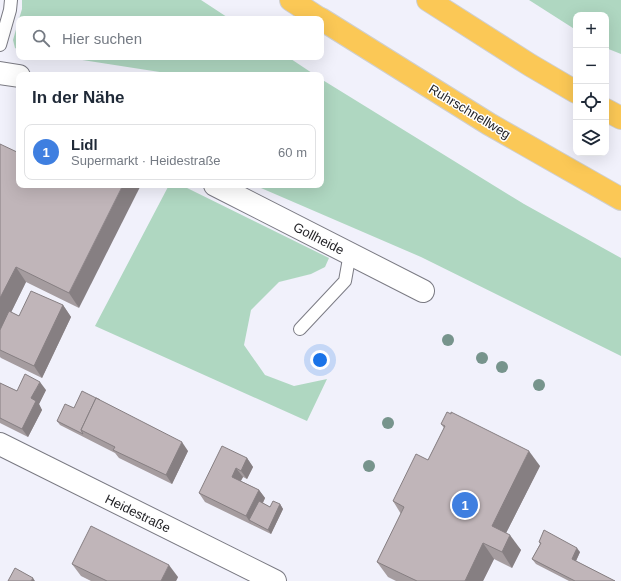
<!DOCTYPE html>
<html lang="de">
<head>
<meta charset="utf-8">
<style>
  body { margin:0; font-family:Arial,sans-serif; background:#f6f6f7; color:#1f2937 }
  .controls { position:absolute; right:12px; top:12px; display:grid; overflow:hidden; border-radius:8px; box-shadow:0 4px 16px #0002 }
  .controls button { width:36px; height:36px; display:grid; place-items:center; padding:0; border:0; border-bottom:1px solid #e0e1e3; background:#fff; color:#1f2937; font:20px sans-serif }
  .you { position:absolute; left:320px; top:360px; width:14px; height:14px; margin:-10px; border:3px solid #fff; border-radius:50%; background:#1a73e8; box-shadow:0 0 0 6px #1a73e833 }
  .badge { display:grid; place-items:center; width:26px; height:26px; border-radius:50%; background:#13754b; color:#fff; font-size:13px; font-weight:700 }
  .pin { position:absolute; translate:-50% -50%; border:2px solid #fff; box-shadow:0 1px 4px #0006 }
  .list { margin:0; padding:0; list-style:none }
  h2 { display:flex; justify-content:space-between; align-items:center; height:52px; margin:0; padding:0 16px; font-size:17px }
  h2 small { font-size:13px; font-weight:400; color:#747a83 }
  .list li { display:grid; grid-template-columns:26px 1fr auto; gap:12px; align-items:center; box-sizing:border-box; height:56px; margin:0 8px 8px; padding:0 8px; border:1px solid #e0e1e3; border-radius:8px }
  .list b { display:block; font-size:15px; white-space:nowrap }
  .list p { margin:0; font-size:13px; white-space:nowrap; color:#747a83 }
  .list em { font-size:13px; font-style:normal; color:#747a83 }
  .icon { flex:none; width:22px; height:22px; fill:none; stroke:currentColor; stroke-width:2; stroke-linecap:round; stroke-linejoin:round }
  .map { position:relative; flex:none; width:621px; height:581px; overflow:hidden }
  .search { position:absolute; background:#fff; box-shadow:0 4px 16px #0002; left:16px; top:16px; width:308px; height:44px; display:flex; align-items:center; gap:10px; box-sizing:border-box; padding:0 14px; border-radius:8px; color:#747a83; font-size:15px }
  .panel { position:absolute; background:#fff; box-shadow:0 4px 16px #0002; left:16px; top:72px; width:308px; height:116px; border-radius:8px }
  .map>svg:first-child { display:block }
  .green { fill:#afd7c1 }
  .lines { fill:none; stroke-linecap:round; stroke-linejoin:round }
  .service-casing { stroke:#7a7a83; stroke-width:14 }
  .minor-casing { stroke:#7a7a83; stroke-width:24 }
  .motorway-casing { stroke:#cfcfcf; stroke-width:24 }
  .service { stroke:#fff; stroke-width:12 }
  .minor { stroke:#fff; stroke-width:22 }
  .motorway { stroke:#fbc856; stroke-width:22 }
  .tree { fill:#77948c }
  .wall { fill:#a59c9f }
  .shaded-wall { fill:#867f82 }
  .building { fill:#c0b5b9; stroke:#867f82 }
  .labels { text-anchor:middle; stroke-width:3; stroke-linejoin:round; paint-order:stroke }
  .street-label { font-size:13px; fill:#232327; stroke:#fff }
</style>
</head>
<body>
<div class="map">
<svg width="621" height="581" viewBox="0 0 621 581">
  <rect width="100%" height="100%" fill="#f1f1fb"/>
  <g class="green">
    <polygon points="22,0 201,0 230,19 19,19 22,9"/>
    <polygon points="529,0 621,0 621,54 606,48 606,15 576,15 576,30"/>
    <polygon points="19,19 19,50 15,48 13,40"/>
    <polygon points="63,57 288,57 315,75 179,75"/>
    <polygon points="321,79 524,204 621,258 621,356 421,257 254,185 321,185"/>
    <polygon points="169,185 181,185 329,258 325,267 311,274 279,282 251,310 244,345 265,375 294,386 327,379 307,421 95,326"/>
  </g>
  <g class="lines">
    <defs>
      <g id="service">
        <polyline points="0,45 10,10 11,0"/>
        <polyline points="300,329 345,281 350,253"/>
      </g>
      <g id="minor">
        <polyline points="0,73 19,76"/>
        <polyline points="215,185 423,291"/>
        <polyline points="0,444 275,581"/>
      </g>
      <g id="motorway">
        <polyline points="291,0 320,19"/>
        <polyline points="428,0 530,65 576,92"/>
        <polyline points="321,19 489,124 621,199"/>
        <polyline points="606,110 621,118"/>
      </g>
    </defs>
    <use href="#service" class="service-casing"/>
    <use href="#minor" class="minor-casing"/>
    <use href="#motorway" class="motorway-casing"/>
    <use href="#service" class="service"/>
    <use href="#minor" class="minor"/>
    <use href="#motorway" class="motorway"/>
  </g>
  <g class="tree">
    <circle cx="448" cy="340" r="6"/>
    <circle cx="482" cy="358" r="6"/>
    <circle cx="502" cy="367" r="6"/>
    <circle cx="539" cy="385" r="6"/>
    <circle cx="388" cy="423" r="6"/>
    <circle cx="369" cy="466" r="6"/>
  </g>
  <g class="wall">
    <polygon points="0,144 79,308 26,282 11,312 19,316 63,305 71,317 42,378 1,358 0,357"/>
    <polygon points="0,383 17,391 46,390 39,404 42,410 28,437 0,423"/>
    <polygon points="74,408 188,451 172,484 119,458 115,453 60,425 57,421"/>
    <polygon points="441,424 540,466 506,533 521,550 512,568 494,559 483,581 396,581 388,577 377,562 401,514 393,501 428,460 444,428"/>
    <polygon points="247,458 253,467 247,479 243,477 241,481 259,490 265,498 263,503 270,507 280,504 283,509 271,534 205,502 199,493"/>
    <polygon points="539,542 580,552 576,561 615,581 569,581 536,564 532,559 540,544"/>
    <polygon points="72,564 178,577 176,581 91,581 81,576"/>
  </g>
  <g class="shaded-wall">
    <polygon points="123,185 141,185 79,308 69,293"/>
    <polygon points="16,267 26,282 0,335 0,298"/>
    <polygon points="63,305 71,317 42,378 34,366"/>
    <polygon points="40,382 46,390 39,404 42,410 28,437 22,429 31,398"/>
    <polygon points="182,442 188,451 172,484 166,475"/>
    <polygon points="529,451 540,466 502,541 492,526"/>
    <polygon points="247,458 253,467 247,479 241,471"/>
    <polygon points="236,468 243,477 238,485 232,477"/>
    <polygon points="259,490 265,498 253,522 249,520 252,525 246,516"/>
    <polygon points="280,504 283,509 271,534 268,530"/>
    <polygon points="510,535 521,550 512,568 502,552"/>
    <polygon points="483,543 494,559 483,581 465,581"/>
    <polygon points="577,548 580,552 575,563 572,559"/>
    <polygon points="169,565 178,577 176,581 161,581"/>
    <polygon points="33,578 35,581 31,581"/>
  </g>
  <g class="building">
    <polygon points="0,144 19,153 19,185 123,185 69,293 16,267 0,298"/>
    <polygon points="31,291 63,305 34,366 0,350 0,330 9,311 19,316"/>
    <polygon points="25,374 40,382 31,398 36,401 22,429 0,418 0,383 17,391"/>
    <polygon points="82,391 100,400 96,398 81,430 83,434 57,421 65,404 74,408"/>
    <polygon points="96,398 182,442 166,475 113,450 115,447 81,430"/>
    <polygon points="447,412 451,414 451,412 529,451 492,526 510,535 502,552 483,543 465,581 417,581 377,562 404,507 393,501 416,454 428,460 445,426 441,424"/>
    <polygon points="222,446 247,458 241,471 236,468 232,477 259,490 246,516 199,493"/>
    <polygon points="259,501 270,507 273,501 280,504 268,530 249,520"/>
    <polygon points="91,526 169,565 161,581 107,581 72,564"/>
    <polygon points="544,530 577,548 572,559 615,581 575,581 532,559 541,543 539,542"/>
    <polygon points="15,568 33,578 31,581 8,581"/>
  </g>
  <g class="labels">
    <g class="street-label">
      <text transform="translate(470 111) rotate(31)" y="5">Ruhrschnellweg</text>
      <text transform="translate(319 238) rotate(27)" y="5">Gollheide</text>
      <text transform="translate(138 513) rotate(26)" y="5">Heidestraße</text>
    </g>
  </g>
</svg>
<div class="controls">
<button>+</button>
<button>−</button>
<button><svg class="icon" aria-label="locate" viewBox="0 0 24 24"><circle cx="12" cy="12" r="6"/><path d="M12 2v4M12 18v4M2 12h4M18 12h4"/></svg></button>
<button><svg class="icon" aria-label="layers" viewBox="0 0 24 24"><path d="M12 4l9 5-9 5-9-5zM3 14l9 5 9-5"/></svg></button>
</div>
<div class="you"></div>
<div class="pin badge" style="left:465px;top:505px;background:#3f7fe0">1</div>
<div class="search"><svg class="icon" aria-label="search" viewBox="0 0 24 24"><circle cx="10" cy="10" r="6"/><path d="M15 15l6 6"/></svg>Hier suchen</div>
<section class="panel">
<h2>In der Nähe<small></small></h2>
<ul class="list">
<li><span class="badge" style="background:#3f7fe0">1</span><div><b>Lidl</b><p>Supermarkt · Heidestraße</p></div><em>60 m</em></li>
</ul>
</section>
</div>
</body>
</html>
